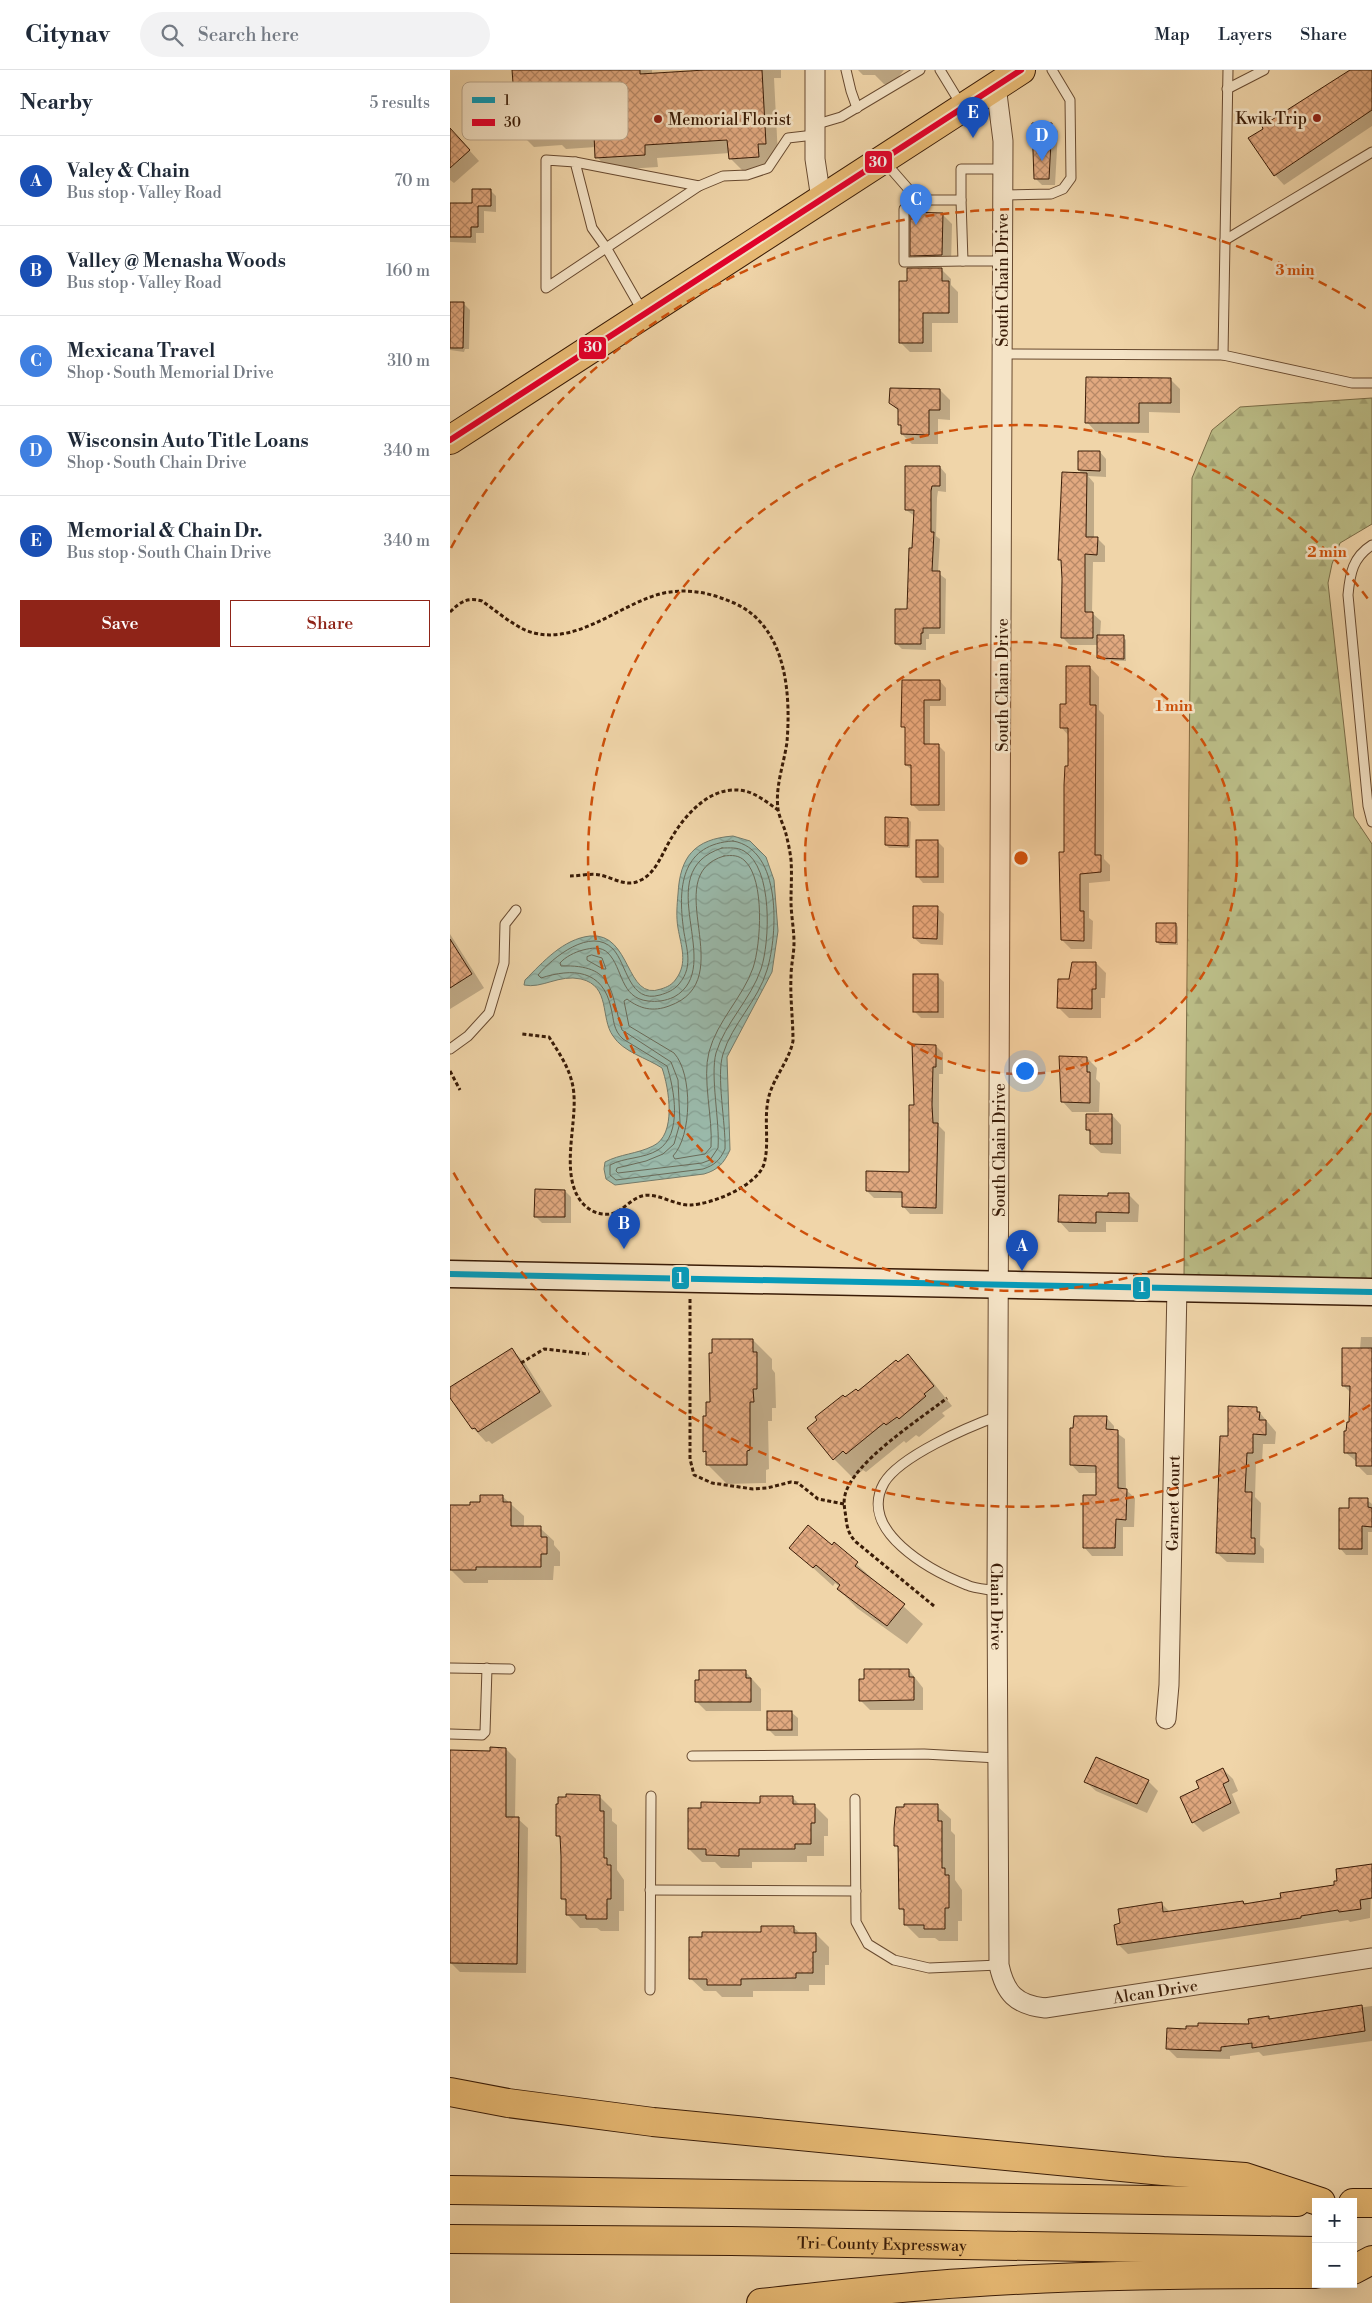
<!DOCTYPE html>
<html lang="en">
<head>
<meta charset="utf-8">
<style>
  body { margin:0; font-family:"Libre Bodoni",serif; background:#f2f2f3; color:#1f2937 }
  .controls { position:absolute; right:15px; bottom:15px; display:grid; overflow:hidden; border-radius:0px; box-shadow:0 5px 20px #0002 }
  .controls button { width:45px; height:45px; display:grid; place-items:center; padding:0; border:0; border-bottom:1px solid #e0e1e3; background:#fff; color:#1f2937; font:25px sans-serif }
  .you { position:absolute; left:574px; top:1000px; width:18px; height:18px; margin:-12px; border:4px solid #fff; border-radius:50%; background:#1a73e8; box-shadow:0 0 0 8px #1a73e833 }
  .badge { display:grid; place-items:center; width:32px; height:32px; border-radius:50%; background:#8f2418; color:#fff; font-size:16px; font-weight:700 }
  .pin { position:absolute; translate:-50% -41px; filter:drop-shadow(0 1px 2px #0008) }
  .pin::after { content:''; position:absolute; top:26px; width:18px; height:15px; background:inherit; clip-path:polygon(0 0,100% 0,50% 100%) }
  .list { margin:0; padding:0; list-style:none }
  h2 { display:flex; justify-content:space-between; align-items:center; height:65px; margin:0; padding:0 20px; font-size:21px }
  h2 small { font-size:16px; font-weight:400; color:#747a83 }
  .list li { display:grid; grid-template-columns:32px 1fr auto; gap:15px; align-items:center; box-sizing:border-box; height:90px; padding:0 20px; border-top:1px solid #e0e1e3 }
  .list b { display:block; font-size:19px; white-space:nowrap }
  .list p { margin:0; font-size:16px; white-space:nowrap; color:#747a83 }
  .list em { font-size:16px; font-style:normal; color:#747a83 }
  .actions { display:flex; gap:10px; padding:15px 20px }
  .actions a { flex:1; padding:11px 0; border:1px solid #8f2418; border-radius:0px; text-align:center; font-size:18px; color:#8f2418 }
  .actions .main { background:#8f2418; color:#fff }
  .icon { flex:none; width:28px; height:28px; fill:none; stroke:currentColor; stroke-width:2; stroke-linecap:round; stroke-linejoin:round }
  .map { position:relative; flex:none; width:922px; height:2233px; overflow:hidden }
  header { display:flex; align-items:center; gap:30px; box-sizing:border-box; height:70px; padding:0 25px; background:#fff; border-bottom:1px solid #e0e1e3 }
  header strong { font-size:24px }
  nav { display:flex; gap:28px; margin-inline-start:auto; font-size:18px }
  .search { width:350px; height:45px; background:#f2f2f3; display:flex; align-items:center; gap:12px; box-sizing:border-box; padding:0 18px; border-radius:28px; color:#747a83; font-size:19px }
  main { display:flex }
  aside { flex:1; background:#fff }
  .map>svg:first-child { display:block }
  .forest { fill:url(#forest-firs); stroke:#7a6c47 }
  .water { fill:url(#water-waves); stroke:#747a69 }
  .shadow { fill:#0003 }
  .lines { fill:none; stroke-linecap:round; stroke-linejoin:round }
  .shore { stroke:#6a6a58; stroke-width:1 }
  .building { fill:url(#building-cross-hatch); stroke:#3a1c07 }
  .lane-casing { stroke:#684a30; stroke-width:11 }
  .street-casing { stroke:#684a30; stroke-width:21 }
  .secondary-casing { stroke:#3a1c07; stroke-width:29 }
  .primary-casing { stroke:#3a1c07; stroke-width:30 }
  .highway-casing { stroke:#3a1c07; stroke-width:30 }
  .path { stroke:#3a1c07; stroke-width:3; stroke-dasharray:4 2.5; stroke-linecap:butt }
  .lane { stroke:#f5e4c7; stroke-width:9 }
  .street { stroke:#f5e4c7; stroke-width:19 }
  .secondary { stroke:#f5e4c7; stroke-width:26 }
  .primary { stroke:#e8ba74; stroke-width:28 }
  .highway { stroke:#e8ba74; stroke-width:28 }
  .bus-1-casing { stroke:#f5e4c7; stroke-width:10 }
  .bus-2-casing { stroke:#f5e4c7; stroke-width:10 }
  .bus-1 { stroke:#069bba; stroke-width:6 }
  .bus-2 { stroke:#e4002b; stroke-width:6 }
  .ring { fill:none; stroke:#ce500b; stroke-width:2.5; stroke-dasharray:9 6 }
  .poi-dot { fill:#8f2418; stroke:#f5e4c7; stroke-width:2 }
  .labels { text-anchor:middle; stroke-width:5; stroke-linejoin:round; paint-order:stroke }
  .poi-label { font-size:16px; fill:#3a1c07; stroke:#f5e4c7; text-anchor:end }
  .street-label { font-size:16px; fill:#3a1c07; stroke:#f5e4c7 }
  .key { fill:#f5e4c7; stroke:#bda88d; stroke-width:1 }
  .key-label { font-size:14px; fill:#3a1c07 }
  .centre { fill:#ce500b; stroke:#f5e4c7; stroke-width:2.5 }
  .ring-label { font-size:15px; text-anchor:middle; font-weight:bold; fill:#ce500b; stroke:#f5e4c7; stroke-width:5; stroke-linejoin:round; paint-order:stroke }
  .line-badge { stroke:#f5e4c7; stroke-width:2 }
  .badge-label { font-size:14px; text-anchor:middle; font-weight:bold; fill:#fff }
</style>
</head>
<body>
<header>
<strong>Citynav</strong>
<div class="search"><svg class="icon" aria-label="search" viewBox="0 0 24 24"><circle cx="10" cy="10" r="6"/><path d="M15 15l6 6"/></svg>Search here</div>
<nav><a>Map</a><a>Layers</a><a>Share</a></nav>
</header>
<main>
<aside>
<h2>Nearby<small>5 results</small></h2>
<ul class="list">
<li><span class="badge" style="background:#1a4fb4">A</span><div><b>Valey &amp; Chain</b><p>Bus stop · Valley Road</p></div><em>70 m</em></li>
<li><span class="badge" style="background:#1a4fb4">B</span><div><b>Valley @ Menasha Woods</b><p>Bus stop · Valley Road</p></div><em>160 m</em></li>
<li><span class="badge" style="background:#3f7fe0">C</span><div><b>Mexicana Travel</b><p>Shop · South Memorial Drive</p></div><em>310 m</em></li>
<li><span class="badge" style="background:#3f7fe0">D</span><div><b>Wisconsin Auto Title Loans</b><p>Shop · South Chain Drive</p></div><em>340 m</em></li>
<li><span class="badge" style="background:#1a4fb4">E</span><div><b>Memorial &amp; Chain Dr.</b><p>Bus stop · South Chain Drive</p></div><em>340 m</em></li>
</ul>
<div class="actions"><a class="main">Save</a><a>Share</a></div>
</aside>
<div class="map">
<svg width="922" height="2233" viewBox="0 0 922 2233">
  <defs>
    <pattern id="forest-firs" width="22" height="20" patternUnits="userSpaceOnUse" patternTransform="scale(1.25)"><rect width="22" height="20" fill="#bbbd87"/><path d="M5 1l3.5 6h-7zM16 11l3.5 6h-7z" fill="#a2a273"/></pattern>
    <pattern id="water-waves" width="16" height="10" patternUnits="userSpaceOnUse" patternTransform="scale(1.25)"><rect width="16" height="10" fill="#9ab9aa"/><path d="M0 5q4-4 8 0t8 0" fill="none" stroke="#859e91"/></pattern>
    <pattern id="building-cross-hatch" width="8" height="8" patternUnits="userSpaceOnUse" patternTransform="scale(1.25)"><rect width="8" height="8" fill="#e1a980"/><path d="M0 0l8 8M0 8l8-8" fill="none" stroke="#b78967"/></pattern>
  </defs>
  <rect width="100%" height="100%" fill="#f0d5a9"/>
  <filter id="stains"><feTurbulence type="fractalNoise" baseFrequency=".004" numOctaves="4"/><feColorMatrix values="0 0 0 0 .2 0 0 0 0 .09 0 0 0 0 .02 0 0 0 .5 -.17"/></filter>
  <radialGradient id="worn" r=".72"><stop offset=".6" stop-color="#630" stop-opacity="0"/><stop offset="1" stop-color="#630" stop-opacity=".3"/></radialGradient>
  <polygon class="forest" points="922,328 922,454 890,473 882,494 878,513 904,747 922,774 922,1210 734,1206 742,408 762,360 790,337"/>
  <path class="water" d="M283,766l17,5 16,16 8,23 4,51 -6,41 -45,85 3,93c-6,13 -12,20 -26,24l-89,11 -9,-6 -2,-10 1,-7c15,-8 32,-8 48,-16 24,-11 16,-58 9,-78 -15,-10 -39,-16 -49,-32 -13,-18 -2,-50 -32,-57 -22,-5 -39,10 -57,6l1,-5c18,-18 38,-41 65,-44 42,-4 35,66 71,53 6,-2 11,-4 15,-10 12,-16 5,-33 2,-51 -2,-11 -1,-23 0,-34 2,-37 16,-55 55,-58z"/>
  <g class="shadow">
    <polygon points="63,0 202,0 202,4 274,0 331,0 331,8 324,8 328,86 320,87 321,100 293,101 280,88 280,83 207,88 208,97 159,100 147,87 146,77 116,79 112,75 84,77 71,64 69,29 65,26"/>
    <polygon points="408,0 454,0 443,14 434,14 425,5 413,5"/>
    <polygon points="903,0 922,0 922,56 834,115 825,105"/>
    <polygon points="601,54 608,61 605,115 592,115 585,108"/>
    <polygon points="0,59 29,91 4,113 0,110"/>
    <polygon points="41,121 46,126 46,142 34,141 34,163 26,163 26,173 0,172 0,134 23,135"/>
    <polygon points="492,144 502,154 501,195 471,195 462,185"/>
    <polygon points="491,199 501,209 501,215 508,222 508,253 482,253 482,282 460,282 450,272 458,212"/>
    <polygon points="0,233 13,233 20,240 19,279 15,279 14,282 0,280"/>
    <polygon points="720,309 730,319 730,343 699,342 699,363 646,362 637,352"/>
    <polygon points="490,320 500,330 500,350 488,349 488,374 462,374 452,364 453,357 449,354 449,341 441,333"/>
    <polygon points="650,382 656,389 656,407 638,406 644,413 644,468 647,468 655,476 655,492 643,492 642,543 651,551 650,566 673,567 676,570 676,591 651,590 648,587 649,575 620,575 612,567 613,493 610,489 633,405 629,400"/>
    <polygon points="490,397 496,404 496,422 488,421 487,428 486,466 490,469 488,503 496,509 495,564 479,564 479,569 476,569 476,580 452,579 446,573 458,541 465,446 456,440"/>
    <polygon points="640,597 649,607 649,640 654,645 654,789 660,795 660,811 639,813 639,848 643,851 642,879 621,879 612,870 619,666 611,657 617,635"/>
    <polygon points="453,611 490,611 496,618 496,636 480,636 480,676 489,676 495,682 495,741 469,741 462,734 462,700 456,695 457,660 453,656"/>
    <polygon points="458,749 461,752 460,778 439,778 436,775"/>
    <polygon points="488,772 494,778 494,813 473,813 467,806"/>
    <polygon points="487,838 494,844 493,875 471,874 464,868"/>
    <polygon points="726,854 728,857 728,875 710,875 707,872"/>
    <polygon points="0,864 34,918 0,939"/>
    <polygon points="646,893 656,903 655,928 651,928 651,948 619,948 609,938 620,910"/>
    <polygon points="487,906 494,912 494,948 471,948 464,941"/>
    <polygon points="486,976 493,983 493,1004 489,1004 489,1056 495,1062 493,1144 460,1144 453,1136 453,1128 424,1128 417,1121 460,1103 466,1036"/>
    <polygon points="637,988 647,998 646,1009 650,1013 649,1042 622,1042 613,1032"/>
    <polygon points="662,1045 671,1055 671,1084 651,1083 641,1074 641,1064 637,1059"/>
    <polygon points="115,1121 121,1127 121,1153 92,1153 85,1146"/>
    <polygon points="679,1125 689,1135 688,1152 656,1152 656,1162 619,1162 610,1152 659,1127"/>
    <polygon points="911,1267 922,1267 922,1405 917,1405 907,1395 907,1392 895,1382 900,1353 901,1323 893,1315 910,1279"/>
    <polygon points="303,1270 322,1289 322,1299 325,1303 326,1338 322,1338 322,1351 318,1351 319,1399 316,1400 316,1413 277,1414 258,1395 258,1384 254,1381 258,1347 261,1333"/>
    <polygon points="62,1280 75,1293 102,1336 42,1374 39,1371 36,1372 23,1358"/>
    <polygon points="458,1286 477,1305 502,1336 492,1343 495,1346 469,1367 466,1365 456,1373 454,1371 416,1402 413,1400 403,1408 384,1389 396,1329 408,1322"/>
    <polygon points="806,1338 826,1362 825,1374 813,1374 812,1392 806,1392 805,1427 811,1433 810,1475 814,1479 814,1493 777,1492 767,1483 779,1367"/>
    <polygon points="656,1347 664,1356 664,1361 675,1369 676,1420 685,1428 684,1457 673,1457 673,1486 642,1486 634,1477 647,1426 647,1403 629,1403 621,1394"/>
    <polygon points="52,1426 74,1446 74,1458 90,1458 104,1471 104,1475 110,1482 110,1496 104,1496 103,1510 38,1510 38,1513 14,1513 1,1500 0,1436 21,1436"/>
    <polygon points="917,1430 922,1434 922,1462 918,1462 918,1485 896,1485 890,1478 900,1439"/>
    <polygon points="384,1474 473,1554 457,1574 407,1538 388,1519 390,1517 385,1513 383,1516 341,1478 382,1477"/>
    <polygon points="459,1600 473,1618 473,1640 420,1640 410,1630"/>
    <polygon points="295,1601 311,1619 311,1641 256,1641 246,1631"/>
    <polygon points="341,1642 348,1648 348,1666 325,1666 318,1659"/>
    <polygon points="56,1679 66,1689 65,1748 68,1749 78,1758 76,1903 10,1902 0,1892 0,1681 41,1682"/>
    <polygon points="773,1699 783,1709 788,1721 782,1724 790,1743 753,1762 743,1752 751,1719"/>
    <polygon points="698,1711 708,1721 697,1743 646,1721 636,1712"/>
    <polygon points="149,1726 162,1739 162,1751 167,1755 167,1800 174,1810 174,1841 169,1841 169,1861 151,1861 147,1858 130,1858 117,1844 117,1833 113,1829 111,1770 107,1765"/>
    <polygon points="342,1727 350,1735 364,1735 378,1749 378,1766 374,1766 374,1786 357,1786 357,1792 302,1792 302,1798 271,1798 265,1792 252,1792 239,1779 311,1734"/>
    <polygon points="487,1736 501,1749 501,1761 505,1765 505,1810 512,1820 512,1851 508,1851 508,1871 489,1871 485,1868 469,1868 455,1854 455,1843 451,1838 450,1780 445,1775 445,1746"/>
    <polygon points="922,1795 920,1848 900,1852 898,1850 678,1884 668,1874 711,1833 720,1842 793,1832 796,1835 833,1830 886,1816"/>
    <polygon points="343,1857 351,1864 366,1864 379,1877 379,1895 375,1895 375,1915 359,1915 359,1921 303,1921 303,1927 272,1927 266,1921 254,1921 240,1908 254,1868 312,1863"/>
    <polygon points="922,1936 922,1971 813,1986 809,1982 780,1986 780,1989 727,1988 718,1979 737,1960 801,1955 818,1948 820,1950"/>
  </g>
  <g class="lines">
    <g class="shore">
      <path d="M283,771c49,8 45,93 34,129 -9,31 -35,54 -44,84 -7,22 3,70 2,95 -5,11 -10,16 -22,20l-87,11 -6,-5v-10c15,-8 33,-6 48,-15 25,-16 16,-61 9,-84l-44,-27c-10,-9 -9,-19 -12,-31 -8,-39 -39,-40 -70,-30l-3,-3c14,-17 53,-49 75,-26 14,15 16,55 47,46 7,-2 14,-5 19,-11 16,-19 6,-38 4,-59 -5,-41 0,-81 50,-84z"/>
      <path d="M272,778c8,0 15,-1 22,3 29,17 26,91 17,118 -10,30 -36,54 -45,84 -6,23 4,69 2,95l-8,12 -8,3 -84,10 -2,-2 1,-3 29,-7 17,-7 11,-10 6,-21 -2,-43 -7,-18 -49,-32c-12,-38 -7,-66 -61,-64l-1,-3c5,-6 15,-11 23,-13 8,-2 18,-4 25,3 15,15 12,45 40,48 9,1 17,0 26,-4 54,-30 -27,-125 48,-149z"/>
      <path d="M274,786c8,-1 15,-1 21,5 20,19 16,83 8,107 -10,29 -36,53 -44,84 -7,26 4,66 2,95l-6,7 -30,5 -2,-3c19,-20 20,-82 1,-103l-45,-27 -5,-25 3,-2c13,10 26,13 42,7 74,-26 -13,-130 55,-150z"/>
      <polygon points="142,885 152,888 156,899 153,899 137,890 137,887"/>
    </g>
  </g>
  <g class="building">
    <polygon points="62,0 190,0 190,4 255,0 312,0 316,74 308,74 309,87 279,89 277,70 195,75 195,85 145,88 144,64 102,67 102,63 69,64 67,26 64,26"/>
    <polygon points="900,0 922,0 922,40 824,106 798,68 813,59 812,56"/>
    <polygon points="582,53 602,53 599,109 584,109"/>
    <polygon points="0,58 20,80 0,98"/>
    <polygon points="22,119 41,119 41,136 28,136 28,157 21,157 21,167 0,167 0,133 22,133"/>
    <polygon points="460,142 493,143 492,185 460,186"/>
    <polygon points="457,198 492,198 492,211 499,211 499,243 473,243 473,273 449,273 449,211 457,211"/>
    <polygon points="0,232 14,232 13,278 0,278"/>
    <polygon points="636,307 721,308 721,333 689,333 689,353 635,353"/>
    <polygon points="440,318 490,319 490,340 479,340 479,365 451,364 451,355 448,355 448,339 439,333"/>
    <polygon points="628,381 650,381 650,401 628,400"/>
    <polygon points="455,396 490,396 490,416 482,416 481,421 481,462 484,462 482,501 490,501 490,558 473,558 473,563 471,563 471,574 445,574 445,539 457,539 459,478 462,478 464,440 455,440"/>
    <polygon points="612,402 637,403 636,467 648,467 647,485 635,484 635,542 643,542 643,568 611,568 612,509 611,490 608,490"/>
    <polygon points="647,565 674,565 674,589 647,588"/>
    <polygon points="616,596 640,596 640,635 646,635 645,785 651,785 651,802 630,804 630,841 634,841 634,871 611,870 609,782 614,782 614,715 615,696 618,696 618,658 610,658 610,634 616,634"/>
    <polygon points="452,610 490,610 490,630 474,630 474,674 489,674 489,735 461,735 461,695 455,695 455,657 451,657"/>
    <polygon points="435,747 458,748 458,776 435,775"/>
    <rect x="466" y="770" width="22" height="37"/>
    <polygon points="463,836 488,836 487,869 463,868"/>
    <polygon points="706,853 726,853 726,873 706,872"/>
    <polygon points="0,869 22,904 0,918"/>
    <polygon points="622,892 646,892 646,919 642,919 642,939 607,938 608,909 619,909"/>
    <rect x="463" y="904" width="25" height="38"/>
    <polygon points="462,974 486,975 486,997 483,997 482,1035 483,1053 488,1053 486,1138 452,1137 452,1122 416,1121 416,1101 459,1102 459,1035 464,1035"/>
    <polygon points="609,986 637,987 637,1002 640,1002 640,1033 611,1032"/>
    <polygon points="636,1044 662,1044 662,1074 640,1074 640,1060 636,1060"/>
    <polygon points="85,1119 115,1120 115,1147 84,1147"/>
    <polygon points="658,1123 679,1123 679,1143 646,1142 646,1153 608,1152 609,1125 658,1126"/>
    <polygon points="262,1269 303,1269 303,1282 307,1282 307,1319 303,1319 304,1332 300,1332 300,1380 297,1381 297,1395 256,1395 256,1381 253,1382 253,1346 256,1346 256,1332 260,1332 259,1283 262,1283"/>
    <polygon points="62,1278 90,1322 28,1362 25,1358 22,1359 0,1328 0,1317"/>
    <polygon points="892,1278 922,1278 922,1396 906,1396 906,1383 894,1383 894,1361 896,1361 897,1352 899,1352 900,1316 892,1316"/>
    <polygon points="458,1284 484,1316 474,1324 476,1326 449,1349 447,1347 436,1355 434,1353 396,1384 393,1381 383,1390 357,1358 367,1350 365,1347 393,1325 395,1327 406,1319 408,1321 446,1290 448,1292"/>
    <polygon points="778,1336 807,1337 807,1342 810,1342 809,1350 816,1350 816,1365 803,1364 803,1383 797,1383 795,1422 802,1422 801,1468 805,1468 805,1484 766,1483 770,1366 778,1366"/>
    <polygon points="624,1346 657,1346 656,1359 668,1360 668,1418 677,1419 676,1450 666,1449 665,1478 633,1478 633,1425 646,1425 646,1396 620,1395 620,1358 623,1358"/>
    <polygon points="30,1425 53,1425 53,1432 61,1432 61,1456 91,1456 91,1467 97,1467 97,1484 91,1484 91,1497 26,1497 26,1500 0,1500 0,1435 20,1435 20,1432 30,1432"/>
    <polygon points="899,1428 918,1428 918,1437 922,1438 922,1457 912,1456 912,1479 889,1479 889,1438 899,1438"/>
    <polygon points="358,1455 382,1475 384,1472 408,1492 405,1496 455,1534 437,1556 387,1519 390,1515 366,1495 363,1498 339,1478"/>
    <polygon points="414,1599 459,1599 459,1607 464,1607 464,1630 409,1631 409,1609 414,1609"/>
    <polygon points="249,1600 296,1600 296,1608 301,1608 301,1632 245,1632 245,1610 249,1610"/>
    <rect x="317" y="1641" width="25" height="19"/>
    <polygon points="40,1677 56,1678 56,1747 69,1747 67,1894 0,1893 0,1680 40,1681"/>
    <polygon points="646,1687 699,1710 687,1734 634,1712"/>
    <polygon points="773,1698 779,1711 773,1714 781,1733 742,1753 730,1727 749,1718 746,1711"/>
    <polygon points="116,1724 150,1725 150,1741 154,1741 154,1788 157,1788 157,1795 161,1795 161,1829 157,1829 157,1849 136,1849 136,1845 116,1845 116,1829 111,1829 111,1786 110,1766 106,1766 106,1734 108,1734 108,1727 116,1727"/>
    <polygon points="310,1726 343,1726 343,1734 365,1734 365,1753 361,1753 361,1774 345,1774 345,1779 289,1779 289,1786 256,1785 256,1779 238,1779 238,1738 251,1738 251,1732 310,1733"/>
    <polygon points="454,1734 488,1734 488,1751 492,1751 492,1798 495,1798 495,1805 499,1805 499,1838 495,1838 495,1859 474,1859 474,1855 454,1855 454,1839 449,1839 448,1776 444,1776 444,1758 446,1737 454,1737"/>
    <polygon points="922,1794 922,1828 910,1830 911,1839 889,1842 888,1840 851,1846 851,1848 667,1875 664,1855 670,1853 668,1839 712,1832 713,1842 793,1831 794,1834 831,1828 830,1823 884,1815 884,1811 887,1811 886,1799"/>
    <polygon points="311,1856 344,1856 344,1863 366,1863 366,1882 363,1882 363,1903 346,1903 346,1908 291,1909 291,1915 257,1915 257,1909 239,1909 239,1867 252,1867 252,1862 311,1862"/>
    <polygon points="912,1935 915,1961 802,1978 802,1973 771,1977 771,1981 716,1979 717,1958 736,1959 736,1956 748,1956 748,1953 799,1954 798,1949 819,1946 819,1949"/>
  </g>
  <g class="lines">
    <defs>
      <g id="lane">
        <polyline points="396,0 401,21 407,38"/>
        <polyline points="490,0 512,36"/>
        <polyline points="777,19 814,0"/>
        <polyline points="364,55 391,47 470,0"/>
        <polyline points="434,91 468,130 511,130 513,191 552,191"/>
        <polyline points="125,92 249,116"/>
        <polyline points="552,125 601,124 613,119 621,108 620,30 602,0"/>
        <polyline points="468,130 454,139 454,192 513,191"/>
        <polyline points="511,130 511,99 553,99"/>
        <polyline points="775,170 922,82"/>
        <polyline points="193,242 157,179 142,158 125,92 96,90 96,218 249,116 273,106 297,105 318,98 338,68 364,65"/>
        <polyline points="551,284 773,285 902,313 922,313"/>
        <polyline points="773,285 778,0"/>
        <path d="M922,475c-19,12 -22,28 -24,50l20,211 4,16"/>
        <polyline points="0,979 18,966 39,943 54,893 55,854 66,840"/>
        <path d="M547,1521c-10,-2 -21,-2 -30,-6 -36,-14 -110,-54 -83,-102 16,-27 84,-56 114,-67"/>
        <polyline points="0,1598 60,1599"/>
        <polyline points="0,1664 32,1665 35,1662 37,1598"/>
        <polyline points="242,1686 474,1684 548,1688"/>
        <polyline points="405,1729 406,1852 418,1874 444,1890 479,1898 549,1895"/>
        <polyline points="200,1820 406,1821"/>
        <polyline points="200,1920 201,1726"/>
      </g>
      <g id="street">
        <polyline points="365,0 365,89 371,129"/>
        <path id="s1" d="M546,16l7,55 -6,1450 2,374c6,28 17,40 46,43l327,-50"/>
        <path id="s2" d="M716,1649l3,-34 8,-398"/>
      </g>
      <polyline id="secondary" points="0,1204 922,1222"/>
      <polyline id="primary" points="0,370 571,0"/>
      <g id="highway">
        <polyline points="0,2022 58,2033 203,2052 713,2101 795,2107 871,2132"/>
        <polyline points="0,2120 847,2132"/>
        <polyline points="903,2133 922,2133"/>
        <path id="s3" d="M0,2169l281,2 585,10"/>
        <polyline points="903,2200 922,2190"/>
        <path d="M311,2233c67,-7 135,-16 203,-20 117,-8 234,-9 352,-9"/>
      </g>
    </defs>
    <use href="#lane" class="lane-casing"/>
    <use href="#street" class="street-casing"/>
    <use href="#secondary" class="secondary-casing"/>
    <use href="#primary" class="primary-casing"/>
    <use href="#highway" class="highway-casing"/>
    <g class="path">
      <path d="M0,542c10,-10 17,-15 32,-11 13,9 28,22 43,29 49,20 94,-27 139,-37 25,-5 47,0 70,10 52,23 57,89 53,139 -3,22 -12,44 -9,67 1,8 6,17 8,25 2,8 4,17 5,26 1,14 0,28 0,41 0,14 3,28 3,42 0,11 -3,22 -3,34 -1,21 2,42 2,64 -4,20 -19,36 -24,55 -6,22 1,47 -5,68 -7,22 -52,40 -73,41 -17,1 -36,-15 -52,-8 -7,3 -13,9 -19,13 -13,9 -31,3 -40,-10 -19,-27 -4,-73 -6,-104 -1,-23 -13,-40 -25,-59l-27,-3"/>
      <path d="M120,806c9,0 21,-3 30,-1 14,3 27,13 41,5 16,-8 22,-29 31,-43 15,-25 41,-53 73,-46 12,3 23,12 33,19"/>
      <polyline points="0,1001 10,1020"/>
      <polyline points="240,1229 240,1389 244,1405 262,1413 303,1419 317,1418 341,1412 348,1413 368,1429 394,1434"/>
      <polyline points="71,1293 94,1279 139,1284"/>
      <path d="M484,1536l-78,-64c-7,-7 -9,-14 -10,-24 -1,-8 -3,-15 -1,-23 8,-33 74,-75 102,-97"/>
    </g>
    <use href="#lane" class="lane"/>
    <use href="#street" class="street"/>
    <use href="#secondary" class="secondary"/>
    <use href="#primary" class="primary"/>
    <use href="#highway" class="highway"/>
    <defs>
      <polyline id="bus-1" points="0,1204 922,1222"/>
      <polyline id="bus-2" points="0,370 571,0"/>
    </defs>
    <use href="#bus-1" class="bus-1-casing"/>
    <use href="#bus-2" class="bus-2-casing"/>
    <use href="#bus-1" class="bus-1"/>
    <use href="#bus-2" class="bus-2"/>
  </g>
  <circle cx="571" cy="788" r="216" fill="#ce500b" fill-opacity=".12"/>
  <g class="ring">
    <circle cx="571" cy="788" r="216"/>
    <path d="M921 1043A433 433 0 1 1 921 533"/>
    <path d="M920 1335A649 649 0 0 1 1 1098M1 478A649 649 0 0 1 920 241"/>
  </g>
  <g class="poi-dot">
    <circle cx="867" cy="48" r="5"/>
    <circle cx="208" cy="49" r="5"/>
  </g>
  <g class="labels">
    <g class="poi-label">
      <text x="857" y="54">Kwik Trip</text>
      <text x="218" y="55" text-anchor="start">Memorial Florist</text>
    </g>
    <g class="street-label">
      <text transform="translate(552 210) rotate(-90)" y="6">South Chain Drive</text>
      <text transform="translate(552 615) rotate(-90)" y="6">South Chain Drive</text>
      <text transform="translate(549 1080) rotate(-90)" y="6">South Chain Drive</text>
      <text dy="6" stroke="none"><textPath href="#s2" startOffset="216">Garnet Court</textPath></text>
      <text dy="6" stroke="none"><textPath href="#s1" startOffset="1521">Chain Drive</textPath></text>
      <text dy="6" stroke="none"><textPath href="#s1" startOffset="2060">Alcan Drive</textPath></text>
      <text dy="6" stroke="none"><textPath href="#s3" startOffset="432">Tri-County Expressway</textPath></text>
    </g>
  </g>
  <rect x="12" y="12" width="166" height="58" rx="8" class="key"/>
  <rect x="22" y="27" width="23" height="6" fill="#069bba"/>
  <rect x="22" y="49" width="23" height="7" fill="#e4002b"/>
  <g class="key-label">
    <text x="54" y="35">1</text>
    <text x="54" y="57">30</text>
  </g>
  <circle cx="571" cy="788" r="8" class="centre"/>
  <g class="ring-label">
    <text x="845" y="205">3 min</text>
    <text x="877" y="487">2 min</text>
    <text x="724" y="641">1 min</text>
  </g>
  <g class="line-badge">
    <rect x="414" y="80" width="29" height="24" rx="5" fill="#e4002b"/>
    <rect x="128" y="266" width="29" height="24" rx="5" fill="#e4002b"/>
    <rect x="221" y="1196" width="19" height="24" rx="5" fill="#069bba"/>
    <rect x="682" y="1206" width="19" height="24" rx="5" fill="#069bba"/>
  </g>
  <g class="badge-label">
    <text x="428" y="97">30</text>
    <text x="143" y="282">30</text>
    <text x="230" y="1213">1</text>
    <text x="692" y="1222">1</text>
  </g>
  <rect width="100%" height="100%" filter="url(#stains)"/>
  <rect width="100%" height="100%" fill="url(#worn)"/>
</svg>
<div class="controls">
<button>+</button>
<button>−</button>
</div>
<div class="you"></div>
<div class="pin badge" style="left:572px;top:1201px;background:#1a4fb4">A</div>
<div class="pin badge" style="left:174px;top:1179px;background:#1a4fb4">B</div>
<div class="pin badge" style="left:466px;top:155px;background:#3f7fe0">C</div>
<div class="pin badge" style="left:592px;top:91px;background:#3f7fe0">D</div>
<div class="pin badge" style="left:523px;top:68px;background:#1a4fb4">E</div>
</div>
</main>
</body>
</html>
